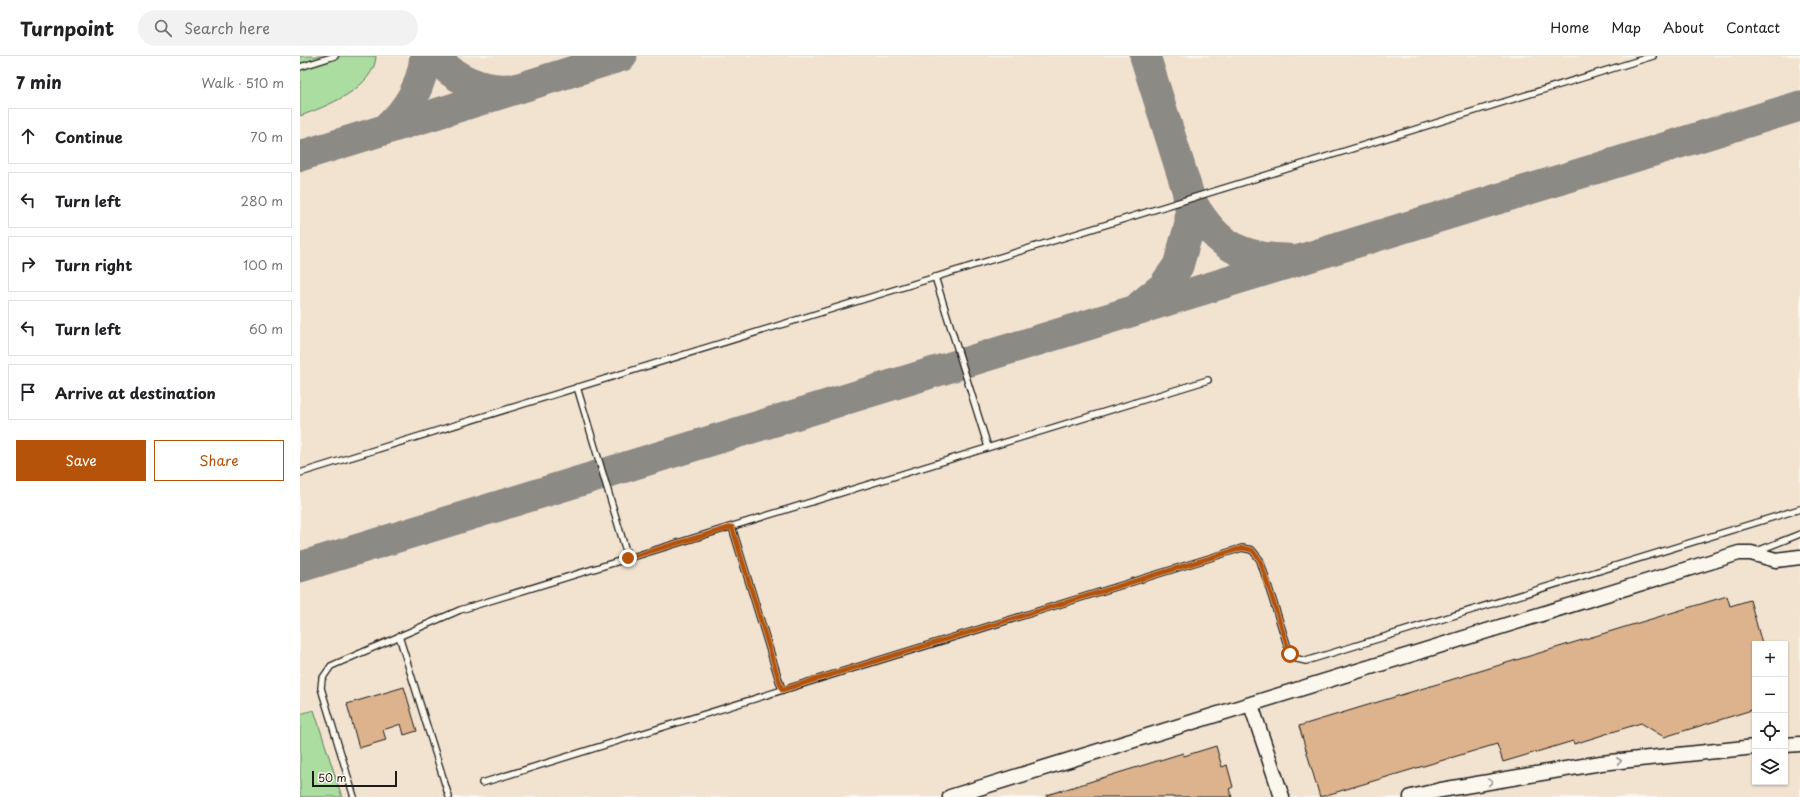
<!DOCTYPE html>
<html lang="en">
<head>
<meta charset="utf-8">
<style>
  body { margin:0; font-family:"Playpen Sans",sans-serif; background:#f2f2f2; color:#202124 }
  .controls { position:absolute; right:12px; bottom:12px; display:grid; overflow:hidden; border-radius:0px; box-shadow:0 1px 3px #0004 }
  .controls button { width:36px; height:36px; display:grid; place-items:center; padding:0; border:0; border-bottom:1px solid #e0e0e0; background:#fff; color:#202124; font:20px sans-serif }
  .scale { position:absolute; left:12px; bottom:10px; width:85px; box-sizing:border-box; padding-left:4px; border:2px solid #1c1c1c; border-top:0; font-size:11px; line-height:14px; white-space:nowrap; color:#1c1c1c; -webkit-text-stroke:3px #fbf7ec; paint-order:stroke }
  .stop { position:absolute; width:12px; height:12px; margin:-9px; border:3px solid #b45309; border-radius:50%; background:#fff }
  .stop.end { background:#b45309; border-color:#fff; box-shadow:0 1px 4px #0008 }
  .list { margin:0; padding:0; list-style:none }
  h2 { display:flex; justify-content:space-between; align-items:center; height:52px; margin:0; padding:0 16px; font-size:17px }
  h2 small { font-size:13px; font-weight:400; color:#757577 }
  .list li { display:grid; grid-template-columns:26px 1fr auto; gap:12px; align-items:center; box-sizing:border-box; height:56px; margin:0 8px 8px; padding:0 8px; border:1px solid #e0e0e0; border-radius:0px }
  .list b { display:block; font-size:15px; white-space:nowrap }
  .list em { font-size:13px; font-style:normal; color:#757577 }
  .actions { display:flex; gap:8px; padding:12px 16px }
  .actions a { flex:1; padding:9px 0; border:1px solid #b45309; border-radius:0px; text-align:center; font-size:14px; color:#b45309 }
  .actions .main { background:#b45309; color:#fff }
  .icon { flex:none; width:22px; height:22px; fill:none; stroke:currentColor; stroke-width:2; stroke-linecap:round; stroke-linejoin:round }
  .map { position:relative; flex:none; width:1500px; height:741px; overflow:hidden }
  header { display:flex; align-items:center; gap:24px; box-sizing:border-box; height:56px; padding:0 20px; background:#fff; border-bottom:1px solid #e0e0e0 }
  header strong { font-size:19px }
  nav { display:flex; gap:22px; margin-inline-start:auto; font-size:14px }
  .search { width:280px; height:36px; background:#f2f2f2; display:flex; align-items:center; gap:10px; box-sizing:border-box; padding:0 14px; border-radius:22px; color:#757577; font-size:15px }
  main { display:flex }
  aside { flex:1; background:#fff }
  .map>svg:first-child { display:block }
  .built { fill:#f2e3d0; fill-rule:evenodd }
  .green { fill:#aadd9f; stroke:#637c5e }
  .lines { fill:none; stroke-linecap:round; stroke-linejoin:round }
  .taxiway { stroke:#8c8a84; stroke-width:31 }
  .building { fill:#ddb38e; stroke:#1c1c1c }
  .service-casing { stroke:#1c1c1c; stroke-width:8 }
  .tertiary-casing { stroke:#1c1c1c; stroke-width:17 }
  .service { stroke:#fbf7ec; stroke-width:5.5 }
  .tertiary { stroke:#fbf7ec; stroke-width:14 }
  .oneway { stroke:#97948e }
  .route { stroke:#b45309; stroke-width:5 }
</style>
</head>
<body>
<header>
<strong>Turnpoint</strong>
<div class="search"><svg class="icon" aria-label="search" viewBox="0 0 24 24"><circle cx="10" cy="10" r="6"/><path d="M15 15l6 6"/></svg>Search here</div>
<nav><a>Home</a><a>Map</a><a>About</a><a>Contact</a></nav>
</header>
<main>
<aside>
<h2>7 min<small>Walk · 510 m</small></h2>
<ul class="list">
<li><svg class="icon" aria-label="ahead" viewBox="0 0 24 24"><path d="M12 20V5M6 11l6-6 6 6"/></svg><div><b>Continue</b></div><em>70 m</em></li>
<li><svg class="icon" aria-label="left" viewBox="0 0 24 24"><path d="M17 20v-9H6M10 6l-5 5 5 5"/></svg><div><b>Turn left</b></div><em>280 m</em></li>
<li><svg class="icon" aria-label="right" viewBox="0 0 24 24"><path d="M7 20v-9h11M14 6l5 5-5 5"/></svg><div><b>Turn right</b></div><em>100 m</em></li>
<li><svg class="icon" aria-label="left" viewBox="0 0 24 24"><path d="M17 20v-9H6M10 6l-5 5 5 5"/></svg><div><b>Turn left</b></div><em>60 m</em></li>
<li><svg class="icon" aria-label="arrive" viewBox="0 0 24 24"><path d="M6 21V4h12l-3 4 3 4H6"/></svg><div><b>Arrive at destination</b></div></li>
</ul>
<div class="actions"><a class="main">Save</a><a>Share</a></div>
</aside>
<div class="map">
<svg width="1500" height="741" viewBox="0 0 1500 741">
  <rect width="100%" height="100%" fill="#fbf7ec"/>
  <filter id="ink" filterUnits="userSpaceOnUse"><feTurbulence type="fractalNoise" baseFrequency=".025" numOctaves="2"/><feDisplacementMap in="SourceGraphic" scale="8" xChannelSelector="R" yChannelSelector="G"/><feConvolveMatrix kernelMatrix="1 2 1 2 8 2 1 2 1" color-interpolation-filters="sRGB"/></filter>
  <g filter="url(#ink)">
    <path class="built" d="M0,0h1500v741h-1500zM1455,588h30v138h-30z"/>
    <g class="green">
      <path d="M0,0h76c-1,32 -51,51 -76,60z"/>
      <polygon points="14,654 42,741 0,741 0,658"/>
    </g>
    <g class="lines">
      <g class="taxiway">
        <path d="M135,0c17,22 46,35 74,33"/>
        <path d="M86,73c23,-20 36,-43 39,-73"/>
        <polyline points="0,100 322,0"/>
        <path d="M888,140c24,44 48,63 99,63"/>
        <polyline points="841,249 863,231 878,210 890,168 890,143 845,0"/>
        <polyline points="0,511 1500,50"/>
      </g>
    </g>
    <g class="building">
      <polygon points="1427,540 1430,550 1450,544 1462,588 1455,588 1455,653 1364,681 1341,667 1274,688 1273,685 1203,706 1197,688 1020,741 999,670"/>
      <polygon points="104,631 117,675 104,679 101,668 83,674 86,684 59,692 47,648"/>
      <polygon points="916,690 922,711 927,709 933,731 929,733 932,741 747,741 747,739 883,697 884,700"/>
    </g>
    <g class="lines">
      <defs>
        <g id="service">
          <polyline points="0,11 35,0"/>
          <polyline points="635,221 688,391"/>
          <polyline points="277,331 328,502"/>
          <polyline points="0,417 1353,0"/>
          <polyline points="432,471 482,634"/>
          <polyline points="1457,495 1500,478"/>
          <polyline points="99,580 149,741"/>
          <polyline points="182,727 942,492 952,494 960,504 990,598 993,602 1006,605 1500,453"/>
          <polyline points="54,741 21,632 22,623 31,610 160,554 908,324"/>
        </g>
        <g id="tertiary">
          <polyline points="951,649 982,741"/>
          <polyline points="1485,689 1500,688"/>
          <polyline points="650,741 1439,497 1451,497 1476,504 1500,501"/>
          <polyline points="1111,741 1141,734 1301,707 1455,691"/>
        </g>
      </defs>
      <use href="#service" class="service-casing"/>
      <use href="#tertiary" class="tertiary-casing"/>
      <use href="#service" class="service"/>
      <use href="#tertiary" class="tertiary"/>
    </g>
    <defs><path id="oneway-chevron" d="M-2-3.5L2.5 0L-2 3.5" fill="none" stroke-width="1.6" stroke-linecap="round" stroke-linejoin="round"/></defs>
    <g class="oneway">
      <use href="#oneway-chevron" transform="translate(1319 705) rotate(-7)"/>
      <use href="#oneway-chevron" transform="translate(1190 726) rotate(-9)"/>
    </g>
  </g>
  <g class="lines" filter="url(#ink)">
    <polyline class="route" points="328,502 432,471 482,634 942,492 952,494 960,504 990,598"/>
  </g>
</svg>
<div class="controls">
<button>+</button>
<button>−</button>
<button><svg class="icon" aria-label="locate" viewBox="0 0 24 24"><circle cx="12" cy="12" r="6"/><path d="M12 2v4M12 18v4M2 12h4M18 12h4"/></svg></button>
<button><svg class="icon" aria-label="layers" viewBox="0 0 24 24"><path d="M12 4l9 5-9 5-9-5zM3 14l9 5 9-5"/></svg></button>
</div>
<div class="scale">50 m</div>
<div class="stop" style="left:990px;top:598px"></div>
<div class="stop end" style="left:328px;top:502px"></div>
</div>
</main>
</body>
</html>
